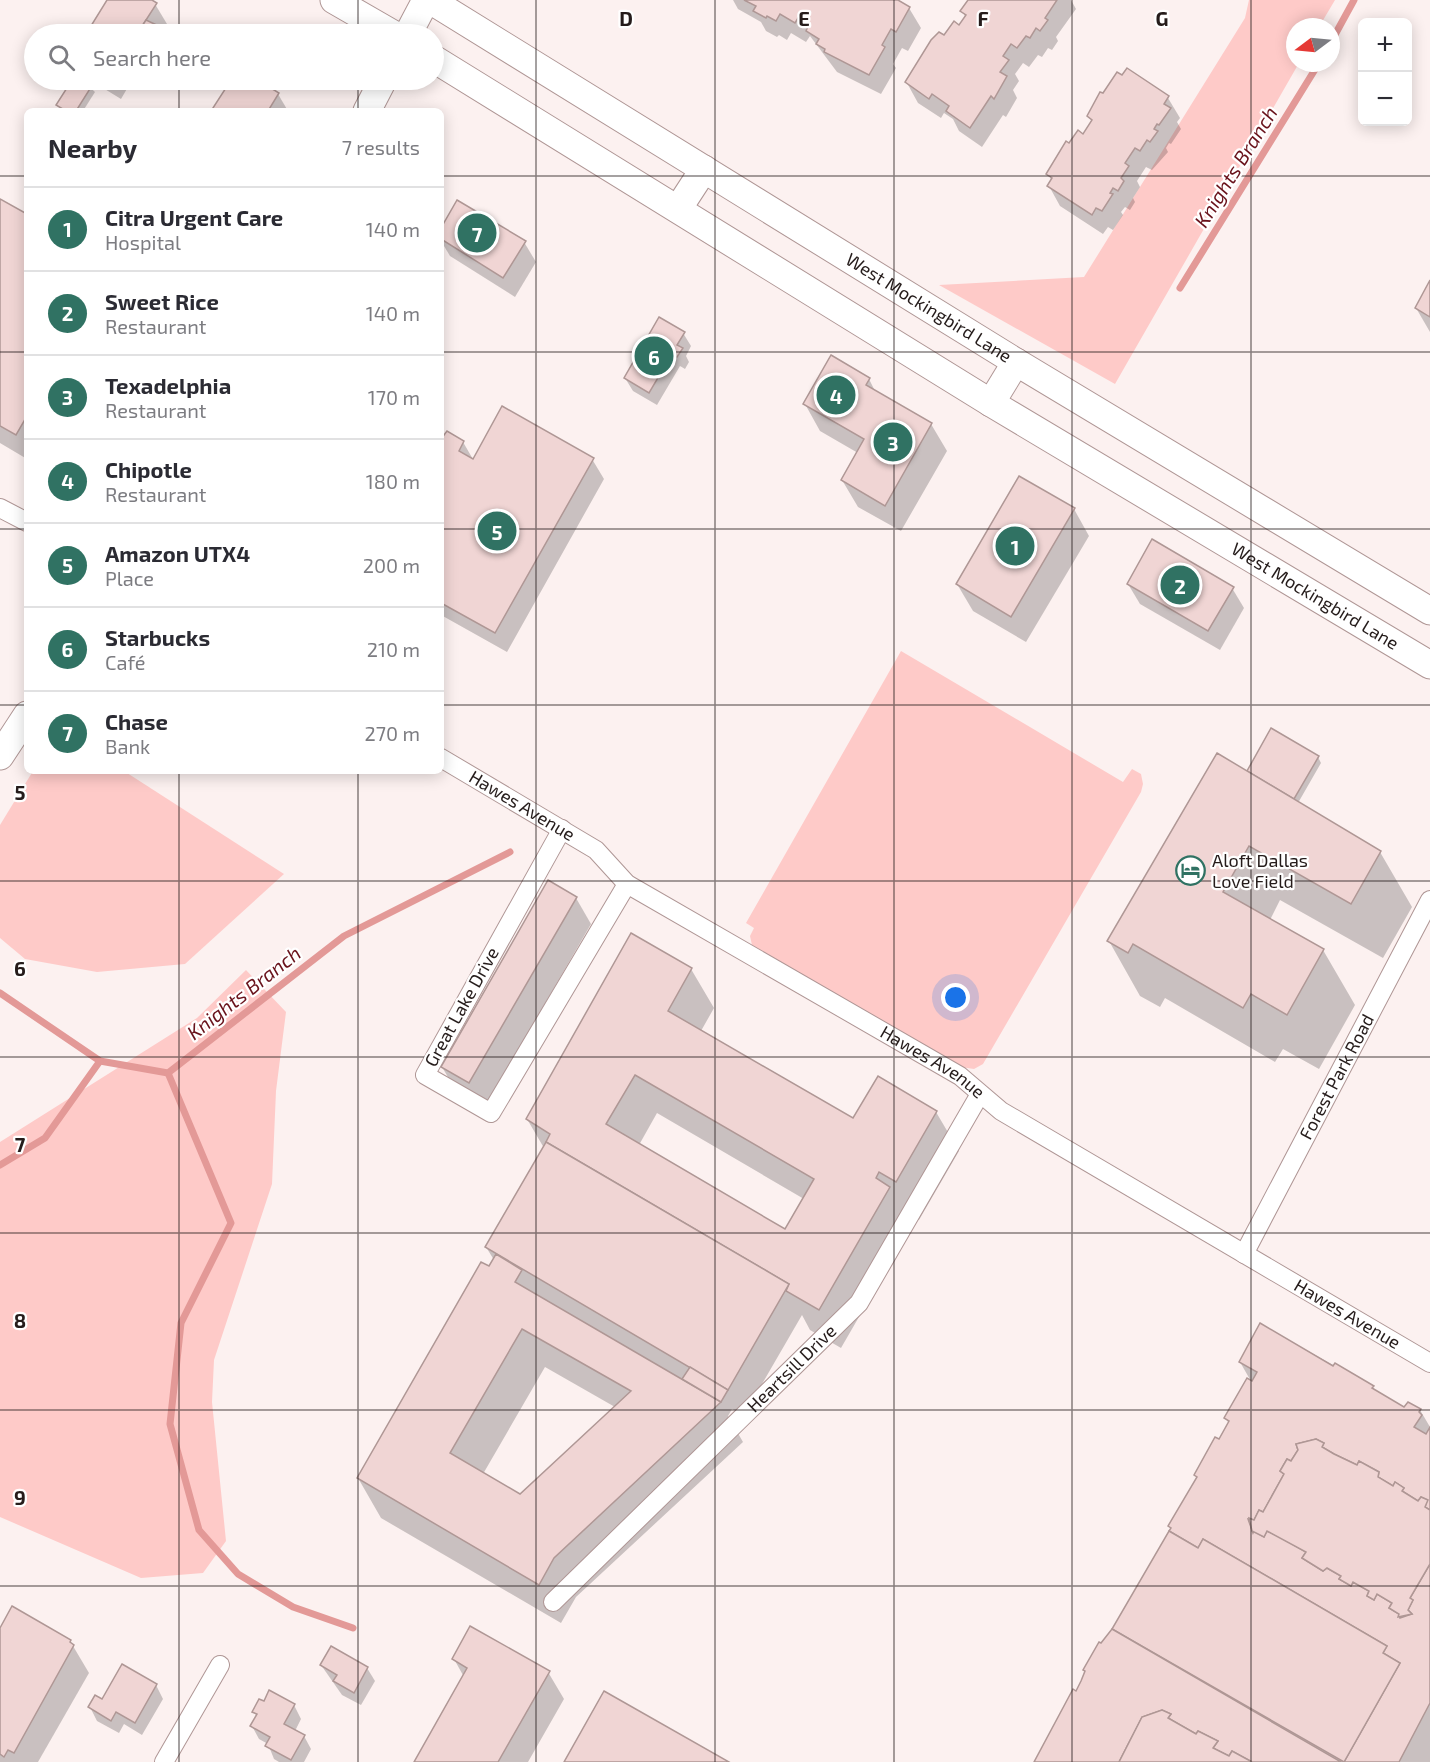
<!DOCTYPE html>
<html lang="en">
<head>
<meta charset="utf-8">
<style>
  body { margin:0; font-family:"Exo 2",sans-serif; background:#f2f2f3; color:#2b2b33 }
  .controls { position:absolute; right:18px; top:18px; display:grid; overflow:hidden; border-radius:9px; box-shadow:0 3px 15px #0003 }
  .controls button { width:54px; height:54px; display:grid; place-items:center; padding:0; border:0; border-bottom:2px solid #e1e1e2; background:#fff; color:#2b2b33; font:30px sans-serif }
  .compass { position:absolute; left:1286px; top:18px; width:54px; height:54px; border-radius:50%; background:#fff; box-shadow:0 3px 15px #0003; rotate:254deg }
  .you { position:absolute; left:956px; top:998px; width:21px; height:21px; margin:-15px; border:4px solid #fff; border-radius:50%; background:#1a73e8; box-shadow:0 0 0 9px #1a73e833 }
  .badge { display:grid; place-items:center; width:39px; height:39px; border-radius:50%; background:#307263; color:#fff; font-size:20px; font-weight:700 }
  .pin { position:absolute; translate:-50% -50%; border:3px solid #fff; box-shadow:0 2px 6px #0006 }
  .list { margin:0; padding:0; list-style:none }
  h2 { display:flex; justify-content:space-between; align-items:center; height:78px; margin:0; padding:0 24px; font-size:26px }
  h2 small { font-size:20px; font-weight:400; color:#7c7c81 }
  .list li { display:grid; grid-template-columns:39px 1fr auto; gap:18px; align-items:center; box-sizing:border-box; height:84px; padding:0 24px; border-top:2px solid #e1e1e2 }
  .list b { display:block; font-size:22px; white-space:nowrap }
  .list p { margin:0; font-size:20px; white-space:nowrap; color:#7c7c81 }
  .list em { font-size:20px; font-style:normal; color:#7c7c81 }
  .icon { flex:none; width:33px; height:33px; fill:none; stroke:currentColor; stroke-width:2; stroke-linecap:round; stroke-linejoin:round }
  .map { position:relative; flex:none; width:1430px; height:1762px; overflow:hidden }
  .search { position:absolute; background:#fff; box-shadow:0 3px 15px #0003; left:24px; top:24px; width:420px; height:66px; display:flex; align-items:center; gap:15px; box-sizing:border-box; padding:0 21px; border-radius:33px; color:#7c7c81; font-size:22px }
  .panel { position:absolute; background:#fff; box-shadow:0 3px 15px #0003; left:24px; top:108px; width:420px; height:666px; border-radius:9px }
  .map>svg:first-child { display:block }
  .green { fill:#fecac8 }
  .shadow { fill:#0003; fill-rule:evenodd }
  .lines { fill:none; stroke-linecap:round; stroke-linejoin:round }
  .stream { stroke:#e39997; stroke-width:7 }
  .building { fill:#f0d5d4; stroke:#af9795; stroke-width:1.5; fill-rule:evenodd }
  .street-casing { stroke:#af9695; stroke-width:20 }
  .secondary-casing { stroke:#af9695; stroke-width:29 }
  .street { stroke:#fff; stroke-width:18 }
  .secondary { stroke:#fff; stroke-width:27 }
  .grid { fill:none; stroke:#251c1b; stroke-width:1.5; stroke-opacity:0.55 }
  .labels { text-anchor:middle; stroke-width:4.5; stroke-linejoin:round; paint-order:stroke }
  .street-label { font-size:18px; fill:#251c1b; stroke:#fff }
  .poi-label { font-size:18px; fill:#251c1b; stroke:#fff; text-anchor:start }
  .water-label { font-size:20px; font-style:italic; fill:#69121b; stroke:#fff }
  .grid-label { font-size:20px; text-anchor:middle; font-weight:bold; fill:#251c1b; stroke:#fff; stroke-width:4.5; stroke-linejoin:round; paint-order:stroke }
</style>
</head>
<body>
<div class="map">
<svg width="1430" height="1762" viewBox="0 0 1430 1762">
  <rect width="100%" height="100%" fill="#fcf1f0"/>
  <g class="green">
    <polygon points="1249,0 1335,0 1319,27 1295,27 1295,63 1299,63 1115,384 939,285 1084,277 1245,18"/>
    <polygon points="901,651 1123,782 1132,769 1141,774 1143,784 1141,792 983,1064 974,1069 961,1067 752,945 750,936 754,928 746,923"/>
    <polygon points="33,771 124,771 284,874 185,964 97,972 25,959 0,938 0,825"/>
    <polygon points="246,970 286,1012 276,1091 272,1184 214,1360 212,1402 226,1541 203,1573 141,1578 0,1517 0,1142 197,1018"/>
  </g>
  <g class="shadow">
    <polygon points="109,0 150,0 155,4 167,24 162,32 163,34 88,34"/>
    <polygon points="733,0 895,0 909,8 921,28 908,51 902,48 893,64 896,68 881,94 837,72 810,36 806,42 791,33 787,40 779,35 777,37 766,31 761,22 738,9"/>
    <polygon points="969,0 1071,0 1076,9 1056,37 1058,41 1052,50 1048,48 1042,57 1038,55 1029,67 1023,63 1015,74 1019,81 1013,90 1017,98 1006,117 1003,115 982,147 959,131 953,119 944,113 941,118 918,103 907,83 944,37 959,27 966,18 962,11"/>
    <polygon points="1127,70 1168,98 1180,118 1177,122 1181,129 1171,144 1169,143 1166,148 1168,152 1152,170 1146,167 1137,181 1140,187 1133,198 1135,202 1130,210 1125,207 1121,212 1123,215 1113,230 1108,227 1103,234 1060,206 1049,186 1052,181 1048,174 1069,146 1084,136 1092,122 1089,116 1095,103 1118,74 1122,77"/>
    <polygon points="74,80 82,80 95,92 83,111 62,111 58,105"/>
    <polygon points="90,80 138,80 133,89 128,87 121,99"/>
    <polygon points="233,80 255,80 278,94 288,111 213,111"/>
    <polygon points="0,201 27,216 27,459 0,443"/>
    <polygon points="441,231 524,242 536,262 515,297 450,256 441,241"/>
    <polygon points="1430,283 1430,332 1416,308"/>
    <polygon points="683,333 691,346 686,356 689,362 685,369 680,366 657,405 633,391 625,378"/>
    <polygon points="869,379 876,393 931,424 947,451 901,531 858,507 842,480 858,453 820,431 805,404"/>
    <polygon points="441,440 463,442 474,461 592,459 604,479 507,652 441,615"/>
    <polygon points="1074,509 1089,536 1026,642 973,611 957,584"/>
    <polygon points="1128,584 1232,588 1244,608 1220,650 1140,604"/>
    <polygon points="1318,757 1321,763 1298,803 1380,852 1412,907 1383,958 1280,900 1270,920 1323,950 1355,1005 1319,1069 1283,1049 1275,1062 1165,998 1160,1007 1140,996 1109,941 1247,773"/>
    <polygon points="576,898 591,924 484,1109 458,1094 442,1067"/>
    <path d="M632,935l59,34 23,39 -13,23 153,89 82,-8 23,39 -40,69 -17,-10 9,17 -70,121 -31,-18 -8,-15 -58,100 -12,-6 -4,7 15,26 -167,155 -15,26 -180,-105 -23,-40 136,-218 -8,-13 58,-99 -17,-29zM657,1113l147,86 -18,32 -147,-86zM545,1367l70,40 -95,89 -37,-22z"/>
    <polygon points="1261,1325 1373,1387 1376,1392 1404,1408 1420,1410 1430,1427 1430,1762 1036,1762 1172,1530 1170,1526 1198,1479 1196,1475 1229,1424 1226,1418 1252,1383 1240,1362"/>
    <polygon points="0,1631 70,1641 89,1673 38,1762 0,1762"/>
    <polygon points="454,1659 548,1672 564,1699 528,1762 416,1762 464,1677"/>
    <polygon points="321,1665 367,1668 375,1681 361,1705 342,1695"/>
    <polygon points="156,1685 163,1699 142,1735 124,1724 119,1733 97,1721 90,1707"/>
    <polygon points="294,1705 301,1719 295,1731 304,1736 311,1749 304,1762 279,1762 274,1759 268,1744 259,1739 252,1726 257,1717 254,1712"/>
  </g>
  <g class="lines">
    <g class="stream">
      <polyline points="1331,42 1354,0"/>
      <polyline points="1180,288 1319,63"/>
      <polyline points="0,993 100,1061 168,1073 344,936 510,852"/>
      <polyline points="168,1073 231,1223 181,1323 170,1424 199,1530 238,1574 293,1607 353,1628"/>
      <polyline points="0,1165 45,1138 100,1061"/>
    </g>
  </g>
  <g class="building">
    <polygon points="107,0 152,0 157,3 137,34 86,34"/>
    <polygon points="744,0 898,0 910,7 896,32 891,29 882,45 885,47 869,75 824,52 825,49 816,44 819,39 806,31 809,24 798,18 795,23 780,14 776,21 767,16 766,18 753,11 756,6"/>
    <polygon points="968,0 1057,0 1045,18 1048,20 1040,31 1036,28 1030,38 1026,36 1017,48 1011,44 1003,56 1009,60 1000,72 1007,76 994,99 991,96 970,128 946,111 949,106 932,94 929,99 905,82 931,40 939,32 944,35 954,21 959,25 966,15 960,11"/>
    <polygon points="146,20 161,27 157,34 137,34"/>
    <polygon points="1127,68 1169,96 1164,104 1171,108 1159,125 1157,124 1154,129 1158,131 1150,142 1147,140 1140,151 1135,148 1125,163 1129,166 1121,178 1124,181 1118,191 1113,188 1110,193 1113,194 1102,211 1096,208 1092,215 1047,186 1052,178 1046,174 1066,141 1069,143 1078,130 1083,134 1092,120 1087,116 1100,92 1103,93 1117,72 1122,75"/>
    <polygon points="72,80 85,80 93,84 76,111 66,111 56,105"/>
    <polygon points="231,80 258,80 279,93 268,111 211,111"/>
    <polygon points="0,199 27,214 27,416 16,435 0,426"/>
    <polygon points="457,200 526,241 503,278 441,239 441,228"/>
    <polygon points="1430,280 1430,317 1415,308"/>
    <polygon points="659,317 685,332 677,345 683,348 677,357 672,354 649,393 624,378"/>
    <polygon points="831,355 870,378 866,385 932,423 885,506 841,480 864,439 803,404"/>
    <polygon points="502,406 594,458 495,633 441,603 441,439 447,431 464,441 459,451 473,459"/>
    <polygon points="1019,476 1075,508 1011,617 956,584"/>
    <polygon points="1152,539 1234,587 1208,631 1127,584"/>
    <polygon points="1271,728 1319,756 1294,799 1247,771"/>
    <polygon points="1217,753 1381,851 1351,904 1249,846 1223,892 1324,949 1287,1015 1251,994 1243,1008 1133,944 1128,953 1107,941"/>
    <polygon points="548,880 577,897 469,1083 441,1067"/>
    <path d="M631,933l61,35 -24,43 185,107 25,-42 59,35 -41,71 -17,-10 -3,6 14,9 -71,123 -33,-19 3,-7 -243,-142 4,-8 -24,-15zM635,1075l179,104 -29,50 -179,-105z"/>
    <polygon points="546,1142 789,1284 728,1390 485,1247"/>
    <path d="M496,1254l26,16 -7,12 206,120 -167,156 -15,27 -182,-107 124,-216 8,4zM522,1329l109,62 -111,103 -70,-41z"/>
    <polygon points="1260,1323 1333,1366 1335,1363 1374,1386 1372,1388 1404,1407 1408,1402 1421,1409 1419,1412 1422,1415 1414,1427 1426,1434 1430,1427 1430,1510 1425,1507 1427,1500 1421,1497 1418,1501 1402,1491 1404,1488 1395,1482 1393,1486 1378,1477 1379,1472 1359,1461 1357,1465 1334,1454 1322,1447 1324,1443 1316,1439 1296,1444 1298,1450 1291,1461 1287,1459 1280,1471 1284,1474 1263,1512 1259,1510 1254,1520 1248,1519 1253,1533 1254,1531 1264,1537 1267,1531 1282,1538 1306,1552 1302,1558 1323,1571 1327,1568 1341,1576 1339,1579 1351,1586 1353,1582 1369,1591 1367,1596 1374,1600 1377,1594 1392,1603 1389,1608 1399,1614 1400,1618 1412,1614 1408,1610 1413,1600 1410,1598 1430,1564 1430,1703 1399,1762 1344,1762 1400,1663 1383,1653 1387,1646 1203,1539 1198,1548 1169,1531 1171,1528 1168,1526 1197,1477 1194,1475 1215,1437 1219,1439 1229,1421 1224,1418 1247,1378 1252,1381 1257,1372 1239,1362"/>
    <polygon points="690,1367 728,1390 721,1402 682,1379"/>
    <polygon points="1316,1439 1324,1443 1322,1447 1334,1454 1357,1465 1359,1461 1379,1472 1378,1477 1393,1486 1395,1482 1404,1488 1402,1491 1418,1501 1421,1497 1428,1500 1425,1507 1430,1510 1430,1564 1410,1598 1413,1600 1408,1610 1412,1614 1398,1617 1399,1614 1389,1608 1392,1603 1377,1594 1374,1600 1367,1596 1369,1591 1353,1582 1351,1586 1339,1579 1341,1576 1327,1568 1323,1571 1302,1558 1306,1552 1267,1531 1264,1537 1252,1531 1249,1518 1254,1520 1259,1510 1263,1512 1284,1474 1280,1471 1287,1459 1291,1461 1298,1450 1296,1444"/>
    <polygon points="1169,1531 1198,1548 1203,1539 1387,1646 1383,1653 1400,1663 1344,1762 1112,1629"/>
    <polygon points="12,1606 71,1640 70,1642 74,1645 14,1753 8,1750 4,1757 0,1754 0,1628"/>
    <polygon points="470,1626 550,1671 498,1762 414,1762 467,1668 452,1659"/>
    <polygon points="1112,1629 1341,1762 1252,1762 1232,1751 1229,1756 1213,1748 1218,1741 1198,1731 1196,1734 1168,1718 1171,1714 1162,1710 1142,1717 1119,1762 1034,1762 1073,1689 1076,1691 1081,1681 1085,1671 1083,1670 1099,1642 1101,1643"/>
    <polygon points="331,1646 368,1667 354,1693 333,1681 337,1675 320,1665"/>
    <polygon points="122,1664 157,1684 135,1723 116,1712 111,1721 88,1707 95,1695 102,1699"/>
    <polygon points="269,1690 295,1704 284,1724 305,1735 291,1760 265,1746 270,1737 250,1726 257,1714 252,1712 259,1699 264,1701"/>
    <polygon points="604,1691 729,1762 564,1762"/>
    <polygon points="1162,1710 1171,1714 1168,1718 1196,1734 1198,1731 1218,1741 1213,1748 1229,1756 1232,1751 1252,1762 1119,1762 1142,1717"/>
  </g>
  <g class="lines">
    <defs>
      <g id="street">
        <polyline points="0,508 27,522"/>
        <path id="s1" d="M441,758l155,92 31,34 333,192 41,35 429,252"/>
        <polyline points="562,829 425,1075 491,1113 627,884"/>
        <path id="s2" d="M1244,1254l186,-354"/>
        <path id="s3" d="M553,1602l306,-299 121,-209"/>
        <polyline points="164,1762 220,1665"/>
      </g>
      <g id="secondary">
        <polyline points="334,0 393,34"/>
        <path id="s4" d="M430,0l586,362 414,249"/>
        <polyline points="408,34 426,0"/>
        <path id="s5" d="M434,59l557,344 439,262"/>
        <polyline points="367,111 383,80"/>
        <polyline points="678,209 704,169"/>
        <polyline points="991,403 1016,362"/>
        <polyline points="0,756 27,715"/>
      </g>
    </defs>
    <use href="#street" class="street-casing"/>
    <use href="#secondary" class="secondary-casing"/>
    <use href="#street" class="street"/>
    <use href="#secondary" class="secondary"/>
  </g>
  <path class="grid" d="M179,0v34M358,0v34M536,0v1762M715,0v1762M894,0v1762M1072,0v1762M1251,0v1762M179,80v31M358,80v31M0,176h27M441,176h989M0,352h27M441,352h989M0,529h27M441,529h989M0,705h27M441,705h989M179,771v991M358,771v991M0,881h1430M0,1057h1430M0,1233h1430M0,1410h1430M0,1586h1430"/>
  <defs>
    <symbol id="hotel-ring" viewBox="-11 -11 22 22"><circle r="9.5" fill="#fff" stroke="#307263" stroke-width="1.5"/><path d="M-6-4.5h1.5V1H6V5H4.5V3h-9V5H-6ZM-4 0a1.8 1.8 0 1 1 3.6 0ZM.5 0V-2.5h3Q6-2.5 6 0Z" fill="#307263"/></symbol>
  </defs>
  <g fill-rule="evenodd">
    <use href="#hotel-ring" x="1174" y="854" width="33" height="33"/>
  </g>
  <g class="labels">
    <g class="street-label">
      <text dy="6" stroke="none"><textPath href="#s4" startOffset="586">West Mockingbird Lane</textPath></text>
      <text dy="6" stroke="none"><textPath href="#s5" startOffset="1032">West Mockingbird Lane</textPath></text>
      <text dy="6" stroke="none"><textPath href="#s1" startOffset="94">Hawes Avenue</textPath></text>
      <text transform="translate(462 1007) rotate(-61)" y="6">Great Lake Drive</text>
      <text dy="6" stroke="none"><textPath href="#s1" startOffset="580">Hawes Avenue</textPath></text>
      <text dy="6" stroke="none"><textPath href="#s2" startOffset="200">Forest Park Road</textPath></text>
      <text dy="6" stroke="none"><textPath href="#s1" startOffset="1066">Hawes Avenue</textPath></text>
      <text dy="6" stroke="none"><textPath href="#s3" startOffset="334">Heartsill Drive</textPath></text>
    </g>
    <g class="poi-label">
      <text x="1212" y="867">Aloft Dallas<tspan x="1212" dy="21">Love Field</tspan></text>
    </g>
    <g class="water-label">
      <text transform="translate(1236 167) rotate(-58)" y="7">Knights Branch</text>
      <text transform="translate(244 993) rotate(-38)" y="7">Knights Branch</text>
    </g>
  </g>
  <g class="grid-label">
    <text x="626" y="26">D</text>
    <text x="804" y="26">E</text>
    <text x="983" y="26">F</text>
    <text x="1162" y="26">G</text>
    <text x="20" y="800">5</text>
    <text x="20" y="976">6</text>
    <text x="20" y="1152">7</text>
    <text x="20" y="1328">8</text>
    <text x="20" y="1505">9</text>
  </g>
</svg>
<div class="controls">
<button>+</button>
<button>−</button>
</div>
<svg class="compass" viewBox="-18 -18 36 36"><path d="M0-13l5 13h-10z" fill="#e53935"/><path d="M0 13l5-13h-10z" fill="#7c7c81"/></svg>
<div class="you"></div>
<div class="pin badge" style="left:1015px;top:546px">1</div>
<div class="pin badge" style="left:1180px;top:585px">2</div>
<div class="pin badge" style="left:893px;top:442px">3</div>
<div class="pin badge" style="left:836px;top:395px">4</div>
<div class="pin badge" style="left:497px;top:531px">5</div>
<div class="pin badge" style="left:654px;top:356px">6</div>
<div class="pin badge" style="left:477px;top:233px">7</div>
<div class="search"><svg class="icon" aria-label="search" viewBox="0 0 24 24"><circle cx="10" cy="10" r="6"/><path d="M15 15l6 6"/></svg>Search here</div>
<section class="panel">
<h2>Nearby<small>7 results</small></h2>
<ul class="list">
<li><span class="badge">1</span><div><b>Citra Urgent Care</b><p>Hospital</p></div><em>140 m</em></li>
<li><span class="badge">2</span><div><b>Sweet Rice</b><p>Restaurant</p></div><em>140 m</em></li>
<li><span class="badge">3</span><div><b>Texadelphia</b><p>Restaurant</p></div><em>170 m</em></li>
<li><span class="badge">4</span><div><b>Chipotle</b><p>Restaurant</p></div><em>180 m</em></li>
<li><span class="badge">5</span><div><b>Amazon UTX4</b><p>Place</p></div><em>200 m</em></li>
<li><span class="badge">6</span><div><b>Starbucks</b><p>Café</p></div><em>210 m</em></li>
<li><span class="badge">7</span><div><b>Chase</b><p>Bank</p></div><em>270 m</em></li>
</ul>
</section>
</div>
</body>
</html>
